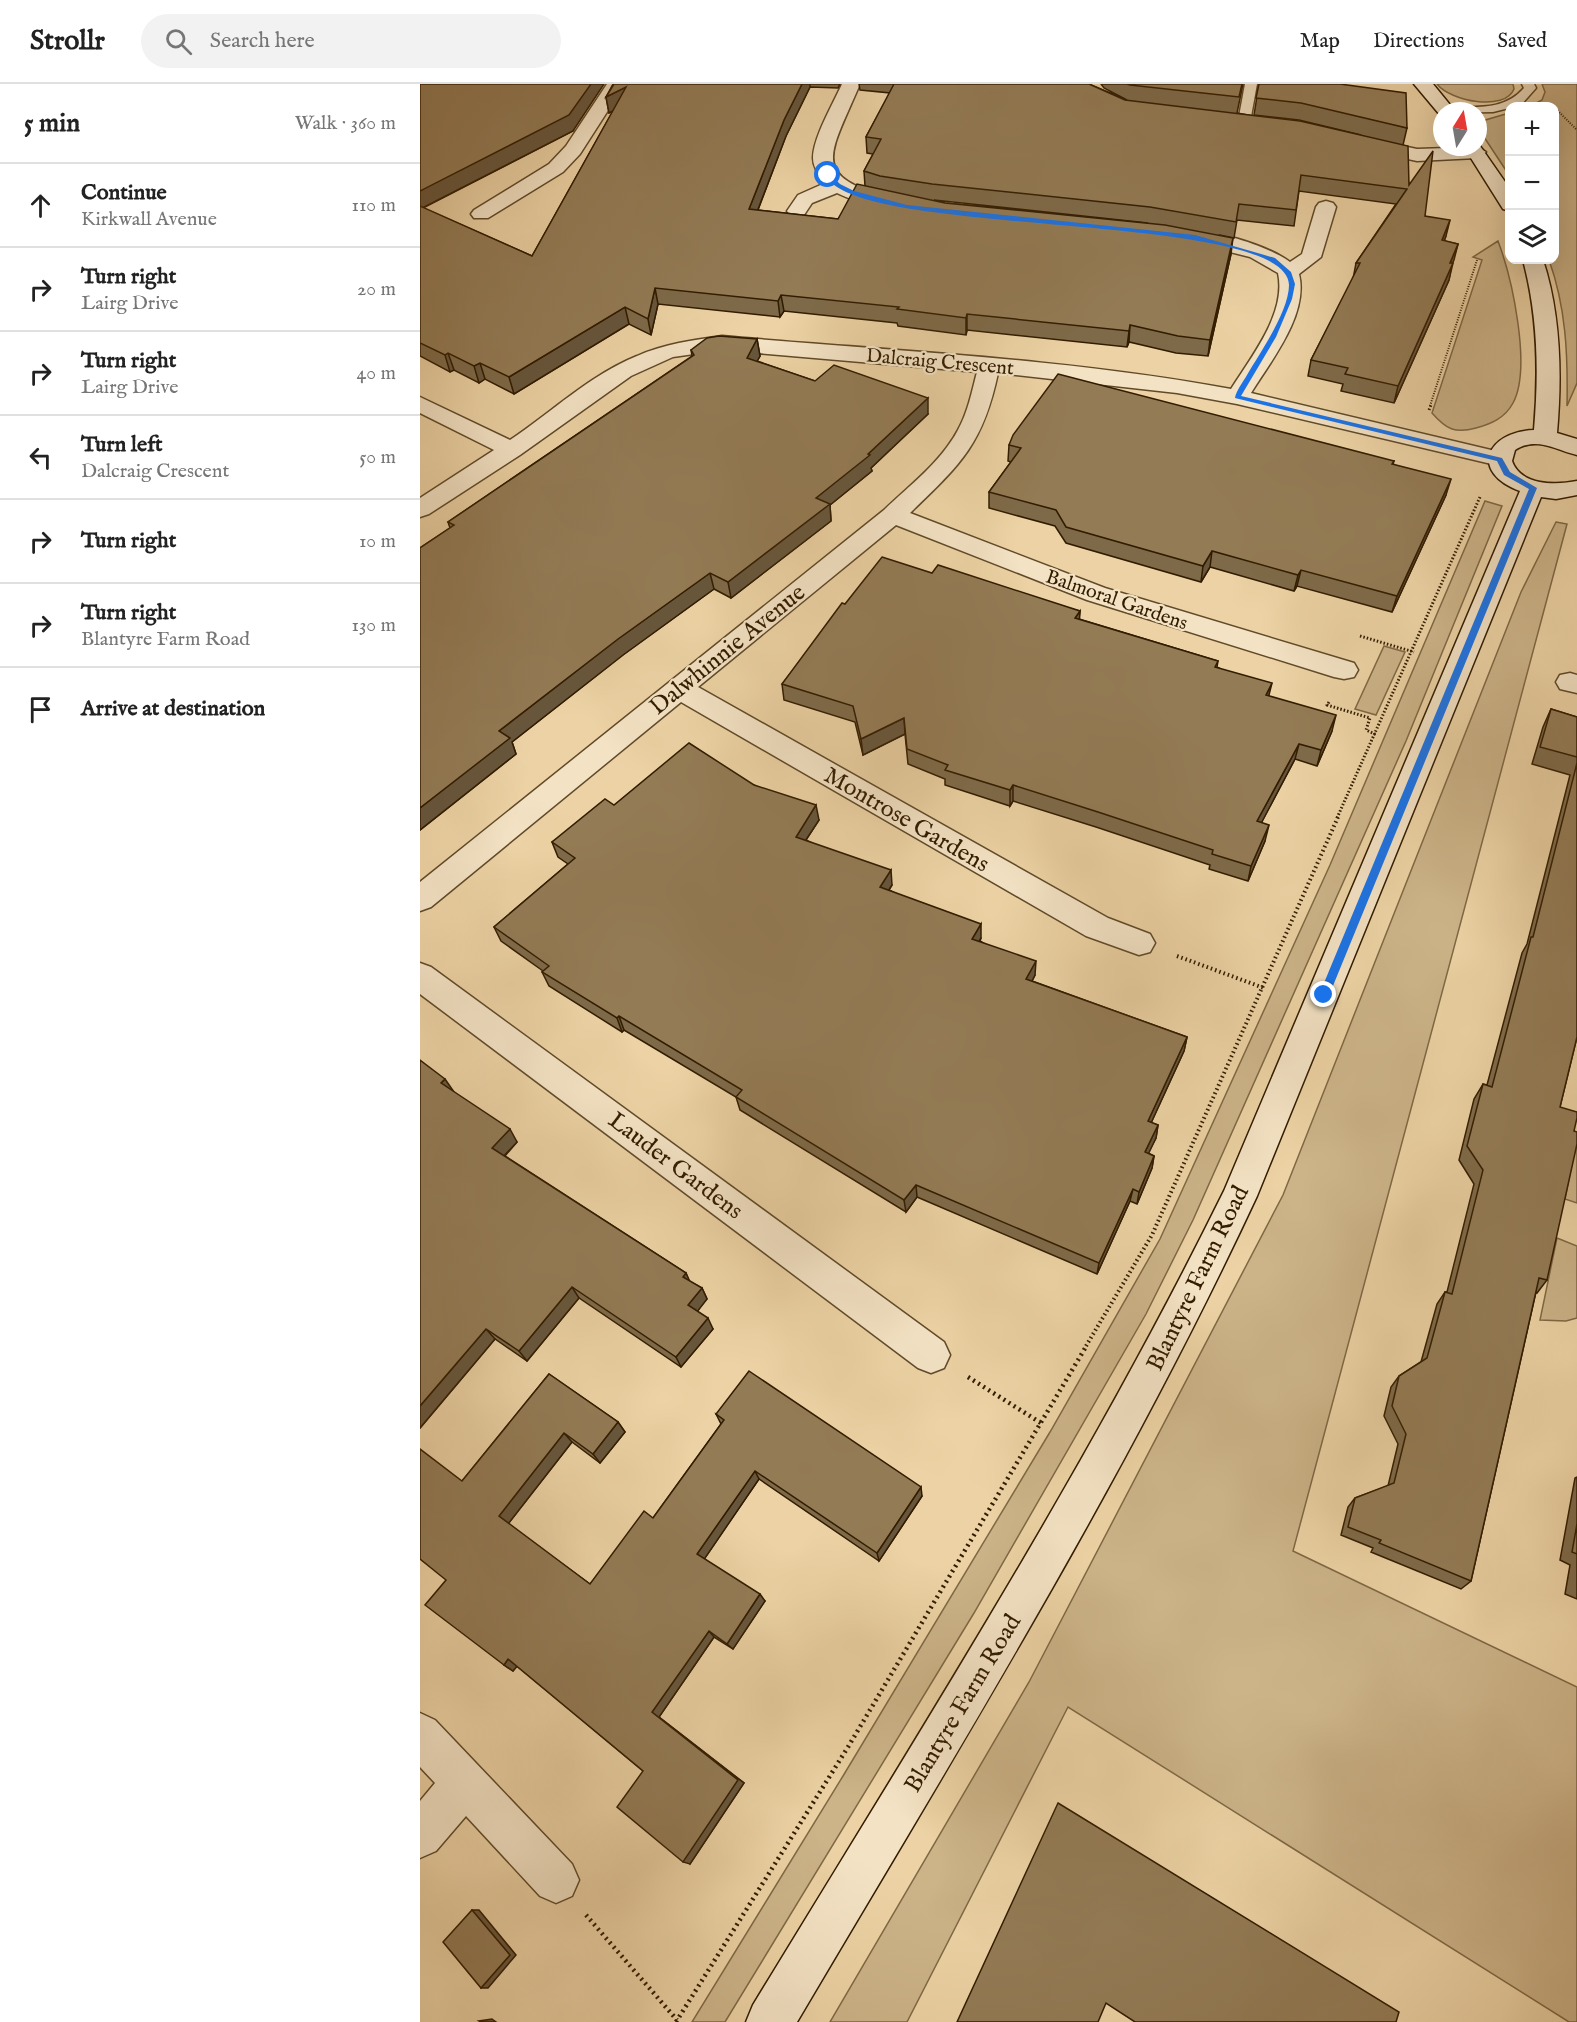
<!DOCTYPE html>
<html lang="en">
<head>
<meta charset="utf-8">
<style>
  body { margin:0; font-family:"IM FELL English",serif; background:#f2f2f2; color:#222 }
  .controls { position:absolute; right:18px; top:18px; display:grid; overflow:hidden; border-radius:12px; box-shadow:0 6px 24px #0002 }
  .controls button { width:54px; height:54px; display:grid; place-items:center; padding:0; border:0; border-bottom:2px solid #e0e0e0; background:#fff; color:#222; font:30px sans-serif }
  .compass { position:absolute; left:1013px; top:18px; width:54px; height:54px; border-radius:50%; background:#fff; box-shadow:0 6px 24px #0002; rotate:11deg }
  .stop { position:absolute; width:18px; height:18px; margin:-14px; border:4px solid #1a73e8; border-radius:50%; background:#fff }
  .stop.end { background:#1a73e8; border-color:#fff; box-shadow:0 2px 6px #0008 }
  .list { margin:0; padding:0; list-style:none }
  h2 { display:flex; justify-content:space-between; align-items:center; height:78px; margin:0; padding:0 24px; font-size:26px }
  h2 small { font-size:20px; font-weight:400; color:#767676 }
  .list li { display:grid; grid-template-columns:39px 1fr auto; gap:18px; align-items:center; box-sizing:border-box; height:84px; padding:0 24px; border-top:2px solid #e0e0e0 }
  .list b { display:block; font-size:22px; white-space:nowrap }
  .list p { margin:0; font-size:20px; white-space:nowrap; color:#767676 }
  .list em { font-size:20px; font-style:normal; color:#767676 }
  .icon { flex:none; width:33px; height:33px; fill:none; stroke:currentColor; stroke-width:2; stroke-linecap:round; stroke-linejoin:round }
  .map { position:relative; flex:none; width:1157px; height:1938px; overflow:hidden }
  header { display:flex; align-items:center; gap:36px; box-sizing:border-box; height:84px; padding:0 30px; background:#fff; border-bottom:2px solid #e0e0e0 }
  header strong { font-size:28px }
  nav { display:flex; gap:33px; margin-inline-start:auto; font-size:21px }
  .search { width:420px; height:54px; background:#f2f2f2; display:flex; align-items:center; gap:15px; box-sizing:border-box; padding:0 21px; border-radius:33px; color:#767676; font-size:22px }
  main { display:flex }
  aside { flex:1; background:#fff }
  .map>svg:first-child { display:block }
  .green { fill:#ccb388; stroke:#7f6844; stroke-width:1.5 }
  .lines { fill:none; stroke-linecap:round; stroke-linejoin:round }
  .lane-casing { stroke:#604a29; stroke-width:3 }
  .street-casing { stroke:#604a29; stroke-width:3 }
  .secondary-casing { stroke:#321c00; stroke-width:3 }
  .path-far3 { stroke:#321c00; stroke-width:2; stroke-dasharray:1 1.5; stroke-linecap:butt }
  .path-far2 { stroke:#321c00; stroke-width:3; stroke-dasharray:1.5 2; stroke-linecap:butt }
  .path-far1 { stroke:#321c00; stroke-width:4; stroke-dasharray:1.5 3; stroke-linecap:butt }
  .path { stroke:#321c00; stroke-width:4.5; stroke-dasharray:2 4; stroke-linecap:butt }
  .lane { fill:#f3e2c4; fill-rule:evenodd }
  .street { fill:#f3e2c4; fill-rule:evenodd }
  .secondary { fill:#f3e2c4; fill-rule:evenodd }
  .wall { fill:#7e6a49; stroke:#321c00; stroke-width:1.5; fill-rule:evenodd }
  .shaded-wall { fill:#67563c; stroke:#321c00; stroke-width:1.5 }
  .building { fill:#937b55; stroke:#321c00; stroke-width:1.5 }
  .route { fill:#1a73e8 }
  .labels { text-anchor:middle; stroke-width:4.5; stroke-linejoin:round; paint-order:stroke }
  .far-street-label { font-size:20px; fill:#321c00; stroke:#f3e2c4 }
  .street-label { font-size:24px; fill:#321c00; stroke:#f3e2c4 }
</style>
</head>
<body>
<header>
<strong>Strollr</strong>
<div class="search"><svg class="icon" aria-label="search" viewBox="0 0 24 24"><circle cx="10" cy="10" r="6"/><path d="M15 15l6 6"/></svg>Search here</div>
<nav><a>Map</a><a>Directions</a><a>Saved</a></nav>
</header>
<main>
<aside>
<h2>5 min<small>Walk · 360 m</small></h2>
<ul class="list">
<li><svg class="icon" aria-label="ahead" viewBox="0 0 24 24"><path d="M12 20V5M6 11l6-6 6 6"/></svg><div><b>Continue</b><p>Kirkwall Avenue</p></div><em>110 m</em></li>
<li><svg class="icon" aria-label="right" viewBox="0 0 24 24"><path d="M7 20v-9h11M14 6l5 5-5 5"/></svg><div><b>Turn right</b><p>Lairg Drive</p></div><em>20 m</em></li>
<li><svg class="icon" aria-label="right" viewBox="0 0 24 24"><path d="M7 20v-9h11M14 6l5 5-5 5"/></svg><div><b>Turn right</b><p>Lairg Drive</p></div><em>40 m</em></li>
<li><svg class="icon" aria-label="left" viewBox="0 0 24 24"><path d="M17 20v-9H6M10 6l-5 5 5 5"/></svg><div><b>Turn left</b><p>Dalcraig Crescent</p></div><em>50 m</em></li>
<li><svg class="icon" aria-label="right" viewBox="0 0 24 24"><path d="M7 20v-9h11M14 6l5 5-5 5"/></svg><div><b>Turn right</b></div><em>10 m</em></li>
<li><svg class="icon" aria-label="right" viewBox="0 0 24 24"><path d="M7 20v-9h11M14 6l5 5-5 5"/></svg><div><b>Turn right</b><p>Blantyre Farm Road</p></div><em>130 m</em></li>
<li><svg class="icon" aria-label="arrive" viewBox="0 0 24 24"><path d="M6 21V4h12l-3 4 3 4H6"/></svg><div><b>Arrive at destination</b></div></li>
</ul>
</aside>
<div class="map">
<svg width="1157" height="1938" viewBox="0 0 1157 1938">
  <rect width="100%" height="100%" fill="#ecd2a4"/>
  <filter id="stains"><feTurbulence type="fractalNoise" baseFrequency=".00333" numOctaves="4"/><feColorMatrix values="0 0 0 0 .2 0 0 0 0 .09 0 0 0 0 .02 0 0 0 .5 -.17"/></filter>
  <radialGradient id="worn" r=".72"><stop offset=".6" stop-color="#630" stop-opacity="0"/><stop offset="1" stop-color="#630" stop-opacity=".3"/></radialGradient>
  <g class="green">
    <path d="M1017,0h76l1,5c-9,23 -64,12 -77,-5z"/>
    <path d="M1122,0h35v299l-10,23c1,-51 -1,-99 -18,-146h5v-154h-23l11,-6 3,-8z"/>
    <polygon points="1089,29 1090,29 1089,91 1058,44 1062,37"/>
    <path d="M1078,157c14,37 34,127 15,162 -8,15 -22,21 -37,25 -21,6 -30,1 -44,-15l50,-153 -9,-3z"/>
    <polygon points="1065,417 1082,422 986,657 773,1136 726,1230 554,1529 305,1938 272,1938 423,1692 630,1348 740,1155 910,781"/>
    <polygon points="1136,438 1147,440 873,1467 1157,1603 1157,1938 1149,1938 648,1623 487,1938 410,1938 609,1598 863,1111 1101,508"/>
    <polygon points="964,562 985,568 956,631 935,625"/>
    <polygon points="1157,1054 1157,1119 1145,1115"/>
    <polygon points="1137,1154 1157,1162 1157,1234 1146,1237 1120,1236"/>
  </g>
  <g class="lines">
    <defs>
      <g id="lane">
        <polygon points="825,0 837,0 830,38 824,42 818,38"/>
        <path d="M1102,0h12l2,4 -15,17 -28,7 -51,1 -3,-3 6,-3c30,-1 58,5 79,-19z"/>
      </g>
      <g id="street">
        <polygon points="187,0 205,0 160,70 143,88 68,134 54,134 51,130 54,126 129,80 146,62"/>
        <path d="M422,0h18c-33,77 -52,93 43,117l3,4 -3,4c-20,5 -48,-8 -66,-16l-25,10 -8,12h-14l-3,-4 11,-16 27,-12c-5,-7 -12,-15 -12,-25 0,-20 20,-54 29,-74z"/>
        <polygon points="944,54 997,65 1058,63 1066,68 1057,74 997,77 937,64 935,60 937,56"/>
        <path d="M906,117l7,2 3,4 -15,50 -22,17c10,40 -28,87 -48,119l257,61 4,5 -4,5 -8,2 -263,-62 -60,-11 -179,-20c-15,71 -37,91 -88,140l195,75 249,75 4,7 -4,7 -10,2 -10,-2 -247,-77 -191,-75 -198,162 410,231 42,16 5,9 -5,9 -11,3 -53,-19 -405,-234 -250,205 -11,4v-29l464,-372c26,-25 57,-48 74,-80 10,-18 14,-39 19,-58l-255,-22 -49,7 -42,19 -111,79 -91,59 -9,3v-19l74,-48 -74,-37v-16l90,43c42,-28 80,-65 127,-84 27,-12 56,-16 85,-20 169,15 341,22 509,53 20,-32 56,-76 47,-116l-28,-16 -68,-17 -3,-4 3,-4c25,-6 87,14 108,30l12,-8 14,-47 3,-4z"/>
        <polygon points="1150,589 1157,591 1157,609 1140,605 1136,598 1140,591"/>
        <polygon points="0,879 11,883 524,1258 530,1271 524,1284 511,1289 498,1284 0,910"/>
        <polygon points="0,1629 15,1636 152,1780 159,1796 152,1812 136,1819 120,1812 46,1732 16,1767 0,1774 0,1717 15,1699 0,1683"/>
      </g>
      <g id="secondary">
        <polygon points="994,0 1013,0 1035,27 1022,27 1022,31 1020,31"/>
        <polygon points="1058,59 1090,105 1090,127 1083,125 1044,63 1058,63"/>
        <path d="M1103,176h20c18,55 19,115 14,173l20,6v16c-21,-5 -41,-19 -62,-5l-3,11c9,25 44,24 65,20v14l-21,4 -15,-2 -284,699c-133,286 -300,555 -460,826h-51l7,-17c163,-268 332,-532 471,-814l296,-700c-51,-19 -34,-59 14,-61 5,-58 4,-114 -11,-170z"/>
      </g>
    </defs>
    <use href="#lane" class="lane-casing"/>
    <use href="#street" class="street-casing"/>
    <use href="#secondary" class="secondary-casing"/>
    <g class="path-far3">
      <polyline points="1134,23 1157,46"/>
      <polyline points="1010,322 1057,176"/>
    </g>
    <g class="path-far2">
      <polyline points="1009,326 1011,321"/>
      <polyline points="940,552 994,568"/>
      <polyline points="909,618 907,621 950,634 946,646 957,651"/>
      <polyline points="917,734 1060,413"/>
    </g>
    <g class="path-far1">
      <polyline points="757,872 844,904"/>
      <polyline points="666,1262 732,1151 918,733"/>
    </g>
    <g class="path">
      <polyline points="548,1293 621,1339"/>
      <polyline points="166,1831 257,1936"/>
      <polyline points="256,1938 428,1663 667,1261"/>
    </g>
    <use href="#lane" class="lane"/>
    <use href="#street" class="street"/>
    <use href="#secondary" class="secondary"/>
  </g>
  <g class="wall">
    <path d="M0,0l153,47 -150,77 109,48 81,-145 -4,2 -3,-16 7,-13h227l-2,4 -28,-1 -24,49 -28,74 80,9 27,-33 -1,-15 9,-17 -6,-1 -1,-16 24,-44 -30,-3 -1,-6h230l38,16 -23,-12 -3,-4h142l-6,29 124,22 -62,-15 -45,-5 5,-31 148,44 -4,17 6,40 16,31 21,20 -2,5 14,3 -6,19 -3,17 -55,123 -53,-12 2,-7 -35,-8 3,-16 42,-81 3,-16 40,-59 -97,-13 -5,35 -57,-6 -3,18 -14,-3 11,19 -23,102 -32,-3 -47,-11 -2,5 -160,-17 -1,5 -68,-9 -1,-3 -113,-12 -4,6 -122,-13 -7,31 -22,-11 -115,70 -29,-15 -6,4 -25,-13 -4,2 -30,-16zM514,116l214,23 -203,-20z"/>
    <polygon points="337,255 340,272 337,277 395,297 508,330 451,384 452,387 410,421 411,437 311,514 294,505 203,571 92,658 96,670 0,746 0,464 30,444 28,438 272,272 271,266"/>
    <polygon points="589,361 974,377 973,380 1026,411 972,528 877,502 874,507 790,483 781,498 646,459 635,442 569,424 569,408 591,378 588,377"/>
    <polygon points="512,489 660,527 659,535 798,577 797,583 912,647 897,682 875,675 841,739 845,757 828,797 789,785 790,781 676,743 593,717 590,722 525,701 525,695 488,680 485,650 443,671 435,638 364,616 362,600 425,520"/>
    <polygon points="1131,625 1157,633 1157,953 1140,1023 1127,1196 1117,1209 1116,1208 1051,1497 1041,1505 951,1468 953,1464 921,1451 928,1423 935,1414 968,1402 978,1360 964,1332 971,1303 979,1292 1001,1278 1017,1220 1025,1208 1027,1208 1054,1100 1039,1076 1054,1015 1063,1000 1067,1001 1102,869 1107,860 1150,691 1112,680 1123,643"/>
    <polygon points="334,701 399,736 386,756 472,801 469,806 561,854 560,857 615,891 612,897 767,953 764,967 731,1039 738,1041 736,1054 728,1069 734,1072 732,1084 717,1120 710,1117 677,1190 497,1113 486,1128 320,1026 316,1013 204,946 202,948 129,902 122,888 123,887 81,857 74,843 148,780 138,773 132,758 194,721"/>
    <polygon points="34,1008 97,1058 85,1072 266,1189 269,1197 282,1204 287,1215 277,1227 293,1245 261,1283 159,1214 107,1277 75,1255 0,1344"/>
    <polygon points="129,1290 198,1338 205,1348 180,1379 152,1358 88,1440 170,1500 233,1434 301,1340 296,1330 502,1412 459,1477 339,1395 284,1475 345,1517 313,1565 294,1553 239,1633 324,1699 270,1780 223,1687 97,1582 93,1587 84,1581 26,1496 42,1397"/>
    <polygon points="1157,1393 1157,1515 1145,1510 1150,1481 1140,1476 1155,1394"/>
  </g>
  <g class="shaded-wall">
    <polygon points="171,0 184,0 153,47 0,125 0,107"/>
    <polygon points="382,0 390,0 390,3 366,52 332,141 329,125 364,36"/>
    <polygon points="206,3 209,19 189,29 186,13"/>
    <polygon points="1030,136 1026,152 1018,173 1022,156"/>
    <polygon points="813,154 811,170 788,272 790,256"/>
    <polygon points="1038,160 1034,176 1025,195 1030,179"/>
    <polygon points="1033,179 1029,196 974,319 978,302"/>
    <polygon points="235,204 238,220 231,251 228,235"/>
    <polygon points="361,211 364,227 360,233 358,217"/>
    <polygon points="205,223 209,240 94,310 89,293"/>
    <polygon points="547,230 547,246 546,251 546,234"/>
    <polygon points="710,241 709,258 707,263 709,247"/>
    <polygon points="337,255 340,272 330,290 327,274"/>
    <polygon points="28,269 34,286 30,288 25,271"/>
    <polygon points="60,279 65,295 59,299 54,282"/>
    <polygon points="508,314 508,330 451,384 452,387 410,421 411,437 311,514 308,498 396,414 448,370"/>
    <polygon points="1031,395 1026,411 972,528 977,512"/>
    <polygon points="792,467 790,483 781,498 783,482"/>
    <polygon points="881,486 877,502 874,507 878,491"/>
    <polygon points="290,489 294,505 203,571 92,658 96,670 0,746 0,724 79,647 198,555"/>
    <polygon points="660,527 659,543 655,534"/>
    <polygon points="852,599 848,615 846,611"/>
    <polygon points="916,631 912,647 897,682 901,666"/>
    <polygon points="484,634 485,650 443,671 441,655"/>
    <polygon points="879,660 875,675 834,753 837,737"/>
    <polygon points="593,701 593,717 590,722 590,706"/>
    <polygon points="396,721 399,736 378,768 376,753"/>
    <polygon points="849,741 845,757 828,797 831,782"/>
    <polygon points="471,786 472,801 461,818 460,803"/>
    <polygon points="561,840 561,854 552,869 552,855"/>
    <polygon points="616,877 615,891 606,909 606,895"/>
    <polygon points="199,932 204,946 202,948 197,934"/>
    <polygon points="767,953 764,967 726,1050 728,1037"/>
    <polygon points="25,995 34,1008 21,999"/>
    <polygon points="738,1041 736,1054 723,1081 725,1068"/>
    <polygon points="90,1045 97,1058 80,1076 72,1064"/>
    <polygon points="734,1072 732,1084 717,1120 719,1108"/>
    <polygon points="496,1101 497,1113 486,1128 484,1116"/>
    <polygon points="713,1105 710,1117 677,1190 679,1179"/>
    <polygon points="266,1189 271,1200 263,1193"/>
    <polygon points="152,1203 159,1214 107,1277 99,1267"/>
    <polygon points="282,1204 287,1215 274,1232 268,1221"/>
    <polygon points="288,1234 293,1245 261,1283 256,1273"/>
    <polygon points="66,1245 75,1255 0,1344 0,1322"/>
    <polygon points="198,1338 205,1348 180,1379 173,1370"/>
    <polygon points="144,1349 152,1358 88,1440 79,1432"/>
    <polygon points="335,1387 339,1395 283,1477 277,1470"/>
    <polygon points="501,1403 502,1412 459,1477 457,1469"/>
    <polygon points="340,1510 345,1517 313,1565 307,1560"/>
    <polygon points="289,1547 294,1553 239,1633 324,1699 270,1780 263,1778 232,1628"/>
    <polygon points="88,1575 98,1581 93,1587 84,1581"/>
    <polygon points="52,1826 59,1826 96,1871 68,1904 61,1904"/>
    <polygon points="72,1935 76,1938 61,1938 59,1937"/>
  </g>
  <g class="building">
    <polygon points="0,0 171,0 149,31 0,107"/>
    <polygon points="194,0 382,0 364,36 329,125 418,135 437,100 525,119 745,141 813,154 790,256 758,252 710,241 709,247 547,230 546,234 477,225 479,223 361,211 358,217 235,204 228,235 205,223 89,293 60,279 54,282 28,269 25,271 0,259 0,122 112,172 206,3 186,13"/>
    <polygon points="474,0 669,0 705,16 880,37 988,62 989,101 1013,67 1005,132 1030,136 1022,156 1038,160 1030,179 1033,179 978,302 925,290 928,284 891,276 940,179 936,179 987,105 881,91 876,126 819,120 816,138 730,123 512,100 460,92 444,87 461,55 446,53"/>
    <polygon points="707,0 822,0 819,13 710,1"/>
    <polygon points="839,0 920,0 986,9 987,44 881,19 836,14"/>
    <polygon points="299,252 337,255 327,274 395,297 414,281 508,314 448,370 450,371 396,414 410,420 308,498 290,489 198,555 79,647 90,654 0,724 0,464 34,441 28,438 274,271 271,266 287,254"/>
    <polygon points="638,290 974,377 972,380 1031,395 977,512 881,486 878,491 792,467 783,482 646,443 636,426 569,408 601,364 589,361 593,351"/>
    <polygon points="462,473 512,489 518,481 660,527 655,534 798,577 795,583 852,599 846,611 916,631 901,666 879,660 837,737 849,741 831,782 792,770 793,766 678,728 593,701 590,706 525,686 528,681 487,665 484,634 441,655 433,622 362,600 422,519 425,520"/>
    <polygon points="1131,625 1157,633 1157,673 1120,663"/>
    <polygon points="269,659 334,701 396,721 376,753 471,786 460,803 561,840 552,855 616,877 606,895 767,953 728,1037 738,1041 725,1068 734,1072 719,1108 713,1105 679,1179 496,1101 484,1116 316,1013 322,1006 199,932 197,934 122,888 129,882 74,843 155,774 132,758 185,715 194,721"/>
    <polygon points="1157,679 1157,953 1140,1023 1157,1028 1157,1034 1154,1047 1157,1048 1157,1060 1127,1196 1119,1194 1051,1497 959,1459 961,1456 928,1443 935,1414 974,1399 986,1350 972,1322 979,1292 1007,1274 1025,1208 1032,1210 1063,1086 1047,1062 1063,1000 1072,1003 1111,853 1113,853"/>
    <polygon points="0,976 25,995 21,999 90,1045 72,1064 266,1189 263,1193 282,1204 268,1221 288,1234 256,1273 152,1203 99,1267 66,1245 0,1322"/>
    <polygon points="329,1287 501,1403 457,1469 335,1387 277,1470 340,1510 307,1560 289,1547 232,1628 318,1696 263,1778 197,1723 223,1687 88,1575 84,1581 5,1521 26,1496 0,1475 0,1365 42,1397 129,1290 198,1338 173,1370 144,1349 79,1432 170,1500 224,1427 233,1434 304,1336 296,1330"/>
    <polygon points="1157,1440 1157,1470 1152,1468"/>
    <polygon points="638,1719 979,1928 976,1938 715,1938 686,1919 678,1938 537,1938"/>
    <polygon points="52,1826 90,1871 61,1904 23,1858"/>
  </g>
  <path class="route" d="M406,90h4l10,10 14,7 53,14 288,30 80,23 16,14 4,12 -3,15 -16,38 -35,59 261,62 8,14 27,16 -209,510 -4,1 -5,-4 210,-506 -25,-14 -7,-14 -262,-63c1,-7 8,-16 12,-23 13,-22 42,-64 42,-90 -2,-76 -443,-46 -463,-111z"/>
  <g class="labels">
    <g class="far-street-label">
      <text transform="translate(520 277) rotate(5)" y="7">Dalcraig Crescent</text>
      <text transform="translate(697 515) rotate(19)" y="7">Balmoral Gardens</text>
    </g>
    <g class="street-label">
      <text transform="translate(307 565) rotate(-39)" y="8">Dalwhinnie Avenue</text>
      <text transform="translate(487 735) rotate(30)" y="8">Montrose Gardens</text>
      <text transform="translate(256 1081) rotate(37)" y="8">Lauder Gardens</text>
      <text transform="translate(777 1194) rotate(-64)" y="8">Blantyre Farm Road</text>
      <text transform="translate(542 1619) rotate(-59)" y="8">Blantyre Farm Road</text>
    </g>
  </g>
  <rect width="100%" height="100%" filter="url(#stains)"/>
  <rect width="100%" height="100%" fill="url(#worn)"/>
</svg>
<div class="controls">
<button>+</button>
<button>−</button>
<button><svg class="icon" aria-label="layers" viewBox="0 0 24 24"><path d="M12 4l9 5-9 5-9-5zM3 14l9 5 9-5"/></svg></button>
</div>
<svg class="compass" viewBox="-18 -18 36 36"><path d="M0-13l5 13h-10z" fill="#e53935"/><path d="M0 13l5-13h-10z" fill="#767676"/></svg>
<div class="stop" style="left:408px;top:91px"></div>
<div class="stop end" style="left:904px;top:911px"></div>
</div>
</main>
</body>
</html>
